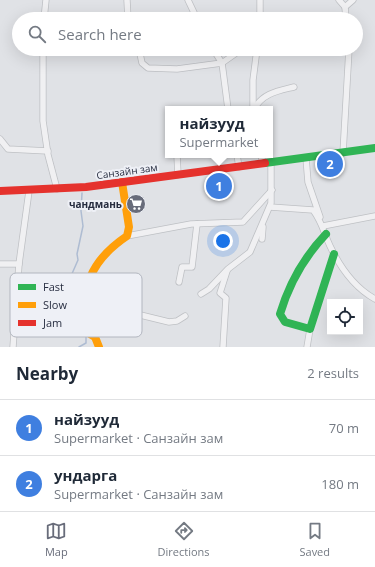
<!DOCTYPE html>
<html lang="en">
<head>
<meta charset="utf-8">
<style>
  body { margin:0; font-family:"Open Sans",sans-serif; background:#f6f6f7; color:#1f2937 }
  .controls { position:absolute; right:12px; bottom:12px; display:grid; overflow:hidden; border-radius:0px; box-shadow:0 4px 16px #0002 }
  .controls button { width:36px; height:36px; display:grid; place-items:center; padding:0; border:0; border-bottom:1px solid #e0e1e3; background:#fff; color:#1f2937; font:20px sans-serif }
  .you { position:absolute; left:223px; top:241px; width:14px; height:14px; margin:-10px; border:3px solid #fff; border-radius:50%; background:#1a73e8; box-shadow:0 0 0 6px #1a73e833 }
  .badge { display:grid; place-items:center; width:26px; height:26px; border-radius:50%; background:#686c7a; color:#fff; font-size:13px; font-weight:700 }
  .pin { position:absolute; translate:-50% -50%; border:2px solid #fff; box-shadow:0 1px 4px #0006 }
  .popup { position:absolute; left:165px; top:106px; width:108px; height:52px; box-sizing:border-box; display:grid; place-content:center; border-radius:0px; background:#fff; filter:drop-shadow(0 1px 3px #0005); font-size:13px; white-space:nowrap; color:#747a83 }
  .popup b { font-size:15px; color:#1f2937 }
  .popup::after { content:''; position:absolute; left:50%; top:100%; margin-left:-8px; border:8px solid transparent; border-top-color:#fff }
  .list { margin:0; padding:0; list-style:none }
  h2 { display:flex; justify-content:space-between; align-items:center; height:52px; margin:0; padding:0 16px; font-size:17px }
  h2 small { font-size:13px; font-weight:400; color:#747a83 }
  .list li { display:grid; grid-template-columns:26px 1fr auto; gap:12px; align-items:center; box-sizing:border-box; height:56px; padding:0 16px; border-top:1px solid #e0e1e3 }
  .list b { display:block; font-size:15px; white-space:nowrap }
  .list p { margin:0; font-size:13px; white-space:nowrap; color:#747a83 }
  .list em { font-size:13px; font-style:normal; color:#747a83 }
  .icon { flex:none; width:22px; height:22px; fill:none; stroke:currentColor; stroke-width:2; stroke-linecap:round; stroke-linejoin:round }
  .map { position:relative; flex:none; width:375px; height:347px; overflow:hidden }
  .search { position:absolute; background:#fff; box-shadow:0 4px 16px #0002; left:12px; right:12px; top:12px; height:44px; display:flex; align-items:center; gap:10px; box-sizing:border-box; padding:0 14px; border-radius:22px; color:#747a83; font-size:15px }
  .sheet { height:164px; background:#fff }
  nav { display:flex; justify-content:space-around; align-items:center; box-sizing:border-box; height:56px; border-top:1px solid #e0e1e3; background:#fff; font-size:11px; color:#747a83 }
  nav a { display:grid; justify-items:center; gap:2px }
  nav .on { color:#686c7a }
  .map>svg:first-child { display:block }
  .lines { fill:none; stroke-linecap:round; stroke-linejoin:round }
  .stream { stroke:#aebcd2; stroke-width:1.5 }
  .street-casing { stroke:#bec0c4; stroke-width:7 }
  .street { stroke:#f0f0f2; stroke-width:5.5 }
  .fast { stroke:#30b455; stroke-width:8 }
  .slow { stroke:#ff9f0a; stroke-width:8 }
  .jam { stroke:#e5322d; stroke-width:8 }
  .labels { text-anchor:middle; stroke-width:4; stroke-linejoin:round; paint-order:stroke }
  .street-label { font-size:10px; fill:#272d40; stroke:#eef0f6 }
  .poi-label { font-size:10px; font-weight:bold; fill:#272d40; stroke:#eef0f6; text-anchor:end }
  .key { fill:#eef0f6; stroke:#b2b6bf; stroke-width:1 }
  .key-label { font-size:11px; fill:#272d40 }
</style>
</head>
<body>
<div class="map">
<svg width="375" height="347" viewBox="0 0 375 347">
  <rect width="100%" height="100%" fill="#e0e2e6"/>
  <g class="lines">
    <g class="stream">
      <polyline points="82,193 81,211 83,226 77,254 78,260 71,276 72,289 82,310 78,325 83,329"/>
      <polyline points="79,347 86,343 86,334"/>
    </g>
    <defs>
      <g id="street">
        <polyline points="127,0 128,19"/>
        <polyline points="188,0 197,19"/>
        <polyline points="339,0 345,7 346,19"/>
        <polyline points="345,7 353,0"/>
        <polyline points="44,19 46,0"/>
        <polyline points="260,19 260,0"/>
        <polyline points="43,49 43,121 48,155 57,189"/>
        <polyline points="139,49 142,63 148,68 177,69 222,63 242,49"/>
        <polyline points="213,49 222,63 228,109"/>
        <polyline points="253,109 253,80 257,49"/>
        <path d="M254,109c9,-16 24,-18 40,-22"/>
        <polyline points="0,139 8,149 48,151"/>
        <polyline points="343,153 349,49"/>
        <polyline points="177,155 178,175"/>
        <polyline points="237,155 239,167"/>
        <polyline points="261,155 263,163"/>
        <polyline points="306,158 308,182 320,217"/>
        <path d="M270,207l43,3c10,14 10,21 17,36 10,21 25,42 45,53"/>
        <polyline points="323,226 375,216"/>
        <polyline points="127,236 191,224 243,222 272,190"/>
        <polyline points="262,239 263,227"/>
        <polyline points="0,264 19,264"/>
        <polyline points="179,282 182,267 192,267 197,224"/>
        <polyline points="201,294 209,289 228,269 250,252 271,203 271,162"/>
        <polyline points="85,305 103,310 124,311 169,322 177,321 185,316"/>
        <polyline points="13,347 19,264 29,191"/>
        <polyline points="223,347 226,298 220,293 227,271"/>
        <polyline points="307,347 310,329"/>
      </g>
    </defs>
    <use href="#street" class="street-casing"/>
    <use href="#street" class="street"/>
    <g class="fast">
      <polyline points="265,163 375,148"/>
      <path d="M326,234c-22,23 -37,50 -46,80l5,8 25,7 24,-75"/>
    </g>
    <path class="slow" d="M99,347l-4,-10 -8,-5c-7,-44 3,-71 40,-96l2,-9 -7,-45"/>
    <polyline class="jam" points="0,191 86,187 265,163"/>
  </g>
  <defs>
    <symbol id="supermarket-disc" viewBox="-11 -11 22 22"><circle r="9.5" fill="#686c7a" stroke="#eef0f6"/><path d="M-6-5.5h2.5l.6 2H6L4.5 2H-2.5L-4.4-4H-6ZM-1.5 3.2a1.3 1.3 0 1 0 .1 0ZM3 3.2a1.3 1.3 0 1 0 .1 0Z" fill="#fff"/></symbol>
  </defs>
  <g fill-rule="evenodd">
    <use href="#supermarket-disc" x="125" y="193" width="22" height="22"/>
  </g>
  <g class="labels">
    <g class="street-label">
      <text transform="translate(127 171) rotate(-8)" y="4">Санзайн зам</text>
    </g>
    <g class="poi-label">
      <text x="122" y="208">чандмань</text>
    </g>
  </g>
  <rect x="10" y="273" width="132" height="64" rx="6" class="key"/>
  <rect x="18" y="284" width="18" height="6" fill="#30b455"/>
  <rect x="18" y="302" width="18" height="6" fill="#ff9f0a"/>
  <rect x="18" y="320" width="18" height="6" fill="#e5322d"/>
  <g class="key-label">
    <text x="43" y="291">Fast</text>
    <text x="43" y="309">Slow</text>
    <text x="43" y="327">Jam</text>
  </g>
</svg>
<div class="controls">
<button><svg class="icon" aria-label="locate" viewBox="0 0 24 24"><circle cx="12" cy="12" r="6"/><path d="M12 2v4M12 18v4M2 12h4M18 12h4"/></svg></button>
</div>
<div class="you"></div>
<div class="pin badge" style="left:219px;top:186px;background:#3f7fe0">1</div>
<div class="popup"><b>найзууд</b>Supermarket</div>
<div class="pin badge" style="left:330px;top:164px;background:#3f7fe0">2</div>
<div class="search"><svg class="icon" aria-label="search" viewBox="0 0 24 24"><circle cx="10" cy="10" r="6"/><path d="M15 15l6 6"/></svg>Search here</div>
</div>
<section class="sheet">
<h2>Nearby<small>2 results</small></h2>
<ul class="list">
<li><span class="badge" style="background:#3f7fe0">1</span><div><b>найзууд</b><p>Supermarket · Санзайн зам</p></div><em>70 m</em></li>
<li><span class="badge" style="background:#3f7fe0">2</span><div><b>ундарга</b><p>Supermarket · Санзайн зам</p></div><em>180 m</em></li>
</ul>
</section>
<nav>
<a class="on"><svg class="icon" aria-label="map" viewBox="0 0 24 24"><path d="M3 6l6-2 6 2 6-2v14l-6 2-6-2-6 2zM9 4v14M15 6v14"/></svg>Map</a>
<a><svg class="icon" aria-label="directions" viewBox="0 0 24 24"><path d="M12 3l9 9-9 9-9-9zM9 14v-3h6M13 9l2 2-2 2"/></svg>Directions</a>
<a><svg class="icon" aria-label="saved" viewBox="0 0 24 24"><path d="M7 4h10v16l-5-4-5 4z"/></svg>Saved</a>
</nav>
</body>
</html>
